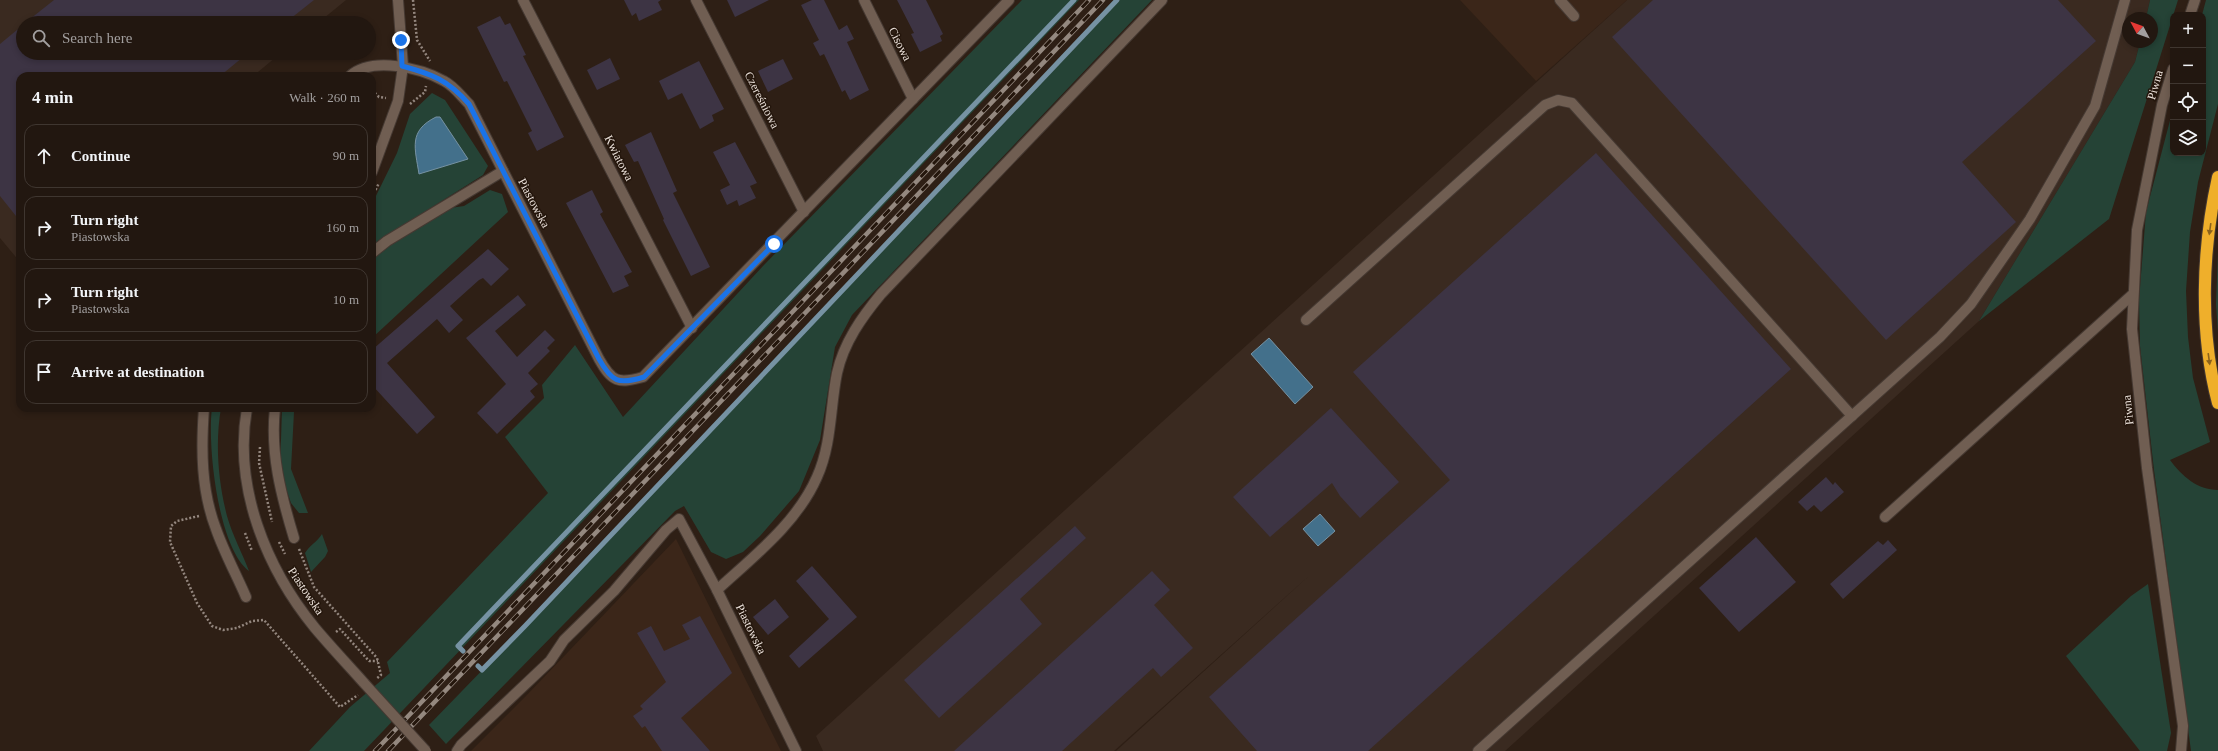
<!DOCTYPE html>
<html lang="en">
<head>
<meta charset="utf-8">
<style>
  body { margin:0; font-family:"Times New Roman",serif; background:#2e241e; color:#f1f3f6 }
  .controls { position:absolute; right:12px; top:12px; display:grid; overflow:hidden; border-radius:8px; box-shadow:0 2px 6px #0003 }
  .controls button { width:36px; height:36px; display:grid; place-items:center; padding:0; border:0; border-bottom:1px solid #3f3630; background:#221710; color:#f1f3f6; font:20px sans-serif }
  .compass { position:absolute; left:2122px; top:12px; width:36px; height:36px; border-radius:50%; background:#221710; box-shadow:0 2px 6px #0003; rotate:311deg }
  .stop { position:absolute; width:12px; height:12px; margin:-9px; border:3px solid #1a73e8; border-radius:50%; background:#fff }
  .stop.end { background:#1a73e8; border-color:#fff; box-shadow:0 1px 4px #0008 }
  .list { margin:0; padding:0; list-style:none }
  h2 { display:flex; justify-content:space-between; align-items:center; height:52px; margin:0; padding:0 16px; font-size:17px }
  h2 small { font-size:13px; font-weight:400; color:#a29f9f }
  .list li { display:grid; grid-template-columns:26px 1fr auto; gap:12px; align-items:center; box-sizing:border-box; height:64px; margin:0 8px 8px; padding:0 8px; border:1px solid #3f3630; border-radius:12px }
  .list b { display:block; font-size:15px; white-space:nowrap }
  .list p { margin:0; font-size:13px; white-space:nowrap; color:#a29f9f }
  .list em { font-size:13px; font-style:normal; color:#a29f9f }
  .icon { flex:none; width:22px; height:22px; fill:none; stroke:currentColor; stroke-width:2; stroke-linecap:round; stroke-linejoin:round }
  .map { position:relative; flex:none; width:2218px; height:751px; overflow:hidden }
  .search { position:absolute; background:#221710; box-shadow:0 2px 6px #0003; left:16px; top:16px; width:360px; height:44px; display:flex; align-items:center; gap:10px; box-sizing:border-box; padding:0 14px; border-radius:22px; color:#a29f9f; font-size:15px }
  .panel { position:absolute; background:#221710; box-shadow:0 2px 6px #0003; left:16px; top:72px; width:360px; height:340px; border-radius:12px }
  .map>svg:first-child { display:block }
  .commercial { fill:#3a2a20 }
  .built { fill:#3b2619 }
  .green { fill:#254336 }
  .water { fill:#43708b; stroke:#7692a3 }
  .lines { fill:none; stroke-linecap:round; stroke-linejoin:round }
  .stream { stroke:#7692a3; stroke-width:5 }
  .building { fill:#3d3444 }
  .minor-casing { stroke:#453932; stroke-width:12 }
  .highway-casing { stroke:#453932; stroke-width:14 }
  .path { stroke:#93867e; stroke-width:2.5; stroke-dasharray:2 2; stroke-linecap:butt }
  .minor { stroke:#705e52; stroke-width:10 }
  .highway { stroke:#efaf2b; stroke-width:12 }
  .rail-casing { stroke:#94887f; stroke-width:4.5 }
  .rail { stroke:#24160c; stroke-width:3; stroke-dasharray:9; stroke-linecap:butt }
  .minor-bridge-casing { stroke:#453932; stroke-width:12; stroke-linecap:butt }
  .minor-bridge { stroke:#705e52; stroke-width:10 }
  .oneway { fill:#8a621c }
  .route { stroke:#1a73e8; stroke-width:5 }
  .labels { text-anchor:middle; stroke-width:3; stroke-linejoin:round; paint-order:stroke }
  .street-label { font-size:12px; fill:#ece2db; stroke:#24160c }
</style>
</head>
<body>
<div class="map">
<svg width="2218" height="751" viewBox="0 0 2218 751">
  <rect width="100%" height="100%" fill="#2e1f15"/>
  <g class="commercial">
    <polygon points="0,0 346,0 318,23 23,23 23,53 281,53 253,76 20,76 20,262 0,238"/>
    <polygon points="1627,0 2150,0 2146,18 2128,18 2128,42 2140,42 2135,62 1979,321 1505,751 1116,751 1311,574 1114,751 823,751 816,736"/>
  </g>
  <g class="built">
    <polygon points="1460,0 1627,0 1536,81"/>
    <polygon points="676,539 781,751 471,751 525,697"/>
  </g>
  <g class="green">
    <polygon points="1022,0 1079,0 364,751 309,751 350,707 390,673 387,662 548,493 505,437 544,398 542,385 575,345 623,417 763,266"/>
    <polygon points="1120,0 1152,0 852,315 835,347 820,440 799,491 760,536 743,552 726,559 711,552 684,506 675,511 446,744 429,725 618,530"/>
    <polygon points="2150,0 2178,0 2109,219 1979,321 2135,62 2140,42 2152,42 2152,18 2146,18"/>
    <path d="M2206,0h12v104l-20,78 -8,50 -4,59 2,46 5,41 17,64 -40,18c12,16 27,30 48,30v261h-27l-37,-281 -14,-124 -1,-46 7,-88 27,-103v44h30l-1,-138z"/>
    <polygon points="432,93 445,100 488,166 483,175 372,245 372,204 397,153 410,114"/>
    <polygon points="490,190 502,194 508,212 372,338 372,258 390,244 450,208 464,206"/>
    <polygon points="2218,252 2218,333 2216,304"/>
    <path d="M212,408h9c-6,35 -3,73 6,108 5,18 15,37 22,55 -31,-23 -42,-126 -37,-163z"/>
    <polygon points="282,408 298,408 294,412 291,469 308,513 299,513 291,503 280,471"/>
    <path d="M322,534l6,17 -3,6 -14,15 -6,-19c5,-8 12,-11 17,-19z"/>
    <polygon points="2148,584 2171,733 2167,751 2140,751 2066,656 2131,596"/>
  </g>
  <g class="water">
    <path d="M436,117h4l28,42 -49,15c-4,-26 -11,-43 17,-57z"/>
    <polygon points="1269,338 1313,387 1295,404 1251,354"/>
    <polygon points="1320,514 1335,531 1318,546 1303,529"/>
  </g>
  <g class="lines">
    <g class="stream">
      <polyline points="463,651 458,646 1074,0"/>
      <polyline points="478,666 482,670 525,626 1117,0"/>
    </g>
  </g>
  <g class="building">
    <polygon points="54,0 314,0 285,23 25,23"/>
    <polygon points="624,0 661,0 658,2 662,10 639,21 636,13 632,16"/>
    <polygon points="727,0 769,0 735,17"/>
    <polygon points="812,0 824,0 839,30 847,25 854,39 847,42 869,90 850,100 845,90 842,92 824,54 820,56 813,43 819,40 801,5"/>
    <polygon points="897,0 926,0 943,34 940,36 942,41 920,52 911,34 914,33"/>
    <polygon points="1653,0 2058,0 2096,41 1962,162 2016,222 1886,340 1612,37"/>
    <polygon points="500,16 505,25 510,23 526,55 523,56 564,137 537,151 528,133 532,131 507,81 504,82 477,27"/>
    <polygon points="23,25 23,53 248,53 220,76 20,76 20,221 0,196 0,44"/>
    <polygon points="610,58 620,79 597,90 587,70"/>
    <polygon points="783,59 793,79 768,92 758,71"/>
    <polygon points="699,61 724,109 712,115 714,121 700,129 682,93 668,100 659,81"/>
    <polygon points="651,132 677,191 673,193 710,267 691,276 663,220 664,219 638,161 634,162 625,145"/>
    <polygon points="735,142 757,183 750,186 756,198 739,206 737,200 727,205 720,190 730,185 713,152"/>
    <polygon points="1596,153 1791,369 1368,751 1257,751 1209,697 1450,480 1353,372"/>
    <polygon points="592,190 603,212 600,214 632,272 624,276 629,286 613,293 566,203"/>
    <polygon points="488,249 509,269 491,286 483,278 479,280 450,306 463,320 449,333 437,319 387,363 435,417 417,434 372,385 372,350"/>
    <polygon points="518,295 526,305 495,331 517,357 545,330 555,340 547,348 550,351 528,373 538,384 530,391 535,397 497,434 477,413 506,384 466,338"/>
    <polygon points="1331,408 1399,482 1360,518 1340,496 1332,483 1270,537 1233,497"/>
    <polygon points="1826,477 1833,485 1835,482 1844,492 1821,512 1814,505 1807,511 1798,502"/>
    <polygon points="1075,526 1086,538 1020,599 1042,624 939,718 904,680"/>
    <polygon points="1756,537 1796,582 1739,632 1699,588"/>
    <polygon points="1888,540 1897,550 1843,599 1830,584 1878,541 1883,545"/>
    <polygon points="812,566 857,617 799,668 789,656 829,619 796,581"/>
    <polygon points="1152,571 1170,590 1154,605 1193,648 1161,677 1153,668 1062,751 954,751"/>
    <polygon points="775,599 789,617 768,635 753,617"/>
    <polygon points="700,616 732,673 681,718 710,751 662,751 645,726 642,728 633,716 643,709 640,706 666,682 637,633 651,626 664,651 690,639 682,625"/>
  </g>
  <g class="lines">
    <defs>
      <g id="minor">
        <polyline points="523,0 692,328"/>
        <polyline points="696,0 804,212"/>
        <polyline points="864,0 913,99"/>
        <polyline points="1560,0 1574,16"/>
        <polyline points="2190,15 2195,0"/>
        <polyline points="2173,69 2162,105 2137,230 2132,329 2147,468 2183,726 2181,751"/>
        <path d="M350,76c22,-20 71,-8 94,5 10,5 17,15 25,23l130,255c13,23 19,25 44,18l366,-377"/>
        <polyline points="372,172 398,101 403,66 398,0"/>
        <polyline points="372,253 387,241 503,171"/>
        <polyline points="1306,320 1545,105 1558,100 1572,103 1852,416"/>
        <path d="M204,408c-3,41 -3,82 12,121 8,23 20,45 30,68"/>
        <path d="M247,408c-14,79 19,160 68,220 16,19 33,37 49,55"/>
        <path d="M275,408c-5,45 6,87 19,130"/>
        <polyline points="1885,517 2132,295"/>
        <path d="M717,590c37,-34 80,-67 100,-113 15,-33 13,-70 20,-104 7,-31 25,-56 44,-79l281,-294"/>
        <polyline points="457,751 461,745 550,661 564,640 614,591 666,530 679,519 717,590 796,751"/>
        <polyline points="1478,751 1940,337 1971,304 2030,219 2095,106 2125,0"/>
      </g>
      <path id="highway" d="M2218,177c-16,72 -19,154 0,226"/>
    </defs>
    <use href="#minor" class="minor-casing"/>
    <use href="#highway" class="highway-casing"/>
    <g class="path">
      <polyline points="413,0 417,40 430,61"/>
      <polyline points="372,90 379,97 386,98"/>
      <polyline points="410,104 425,92 426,86"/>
      <polyline points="372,197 379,183"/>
      <polyline points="260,447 259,463 272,522"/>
      <polyline points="199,516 177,521 171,526 170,542 197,603 212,626 223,630 237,628 252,621 264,620 340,707 358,695"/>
      <polyline points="245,533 252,551"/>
      <polyline points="279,542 285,554"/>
      <polyline points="299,549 314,587 377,658 381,675 376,679"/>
      <polyline points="336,632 340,629 369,661 378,661"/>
    </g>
    <use href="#minor" class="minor"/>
    <use href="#highway" class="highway"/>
    <defs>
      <g id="rail">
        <polyline points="375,751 1089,0"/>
        <polyline points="388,751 1103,0"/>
      </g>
    </defs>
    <use href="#rail" class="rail-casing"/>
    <use href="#rail" class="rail"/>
    <defs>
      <polyline id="minor-bridge" points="364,683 426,751"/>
    </defs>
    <use href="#minor-bridge" class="minor-bridge-casing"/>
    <use href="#minor-bridge" class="minor-bridge"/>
  </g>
  <defs><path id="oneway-solid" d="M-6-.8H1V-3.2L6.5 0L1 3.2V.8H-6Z"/></defs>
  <g class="oneway">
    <use href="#oneway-solid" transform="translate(2210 229) rotate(98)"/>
    <use href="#oneway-solid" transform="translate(2209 359) rotate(82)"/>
  </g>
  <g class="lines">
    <path class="route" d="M401,40l1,26c30,8 46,14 67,38l130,255c13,23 19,26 45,18l130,-133"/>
  </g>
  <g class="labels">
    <g class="street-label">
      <text transform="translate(900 44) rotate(63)" y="4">Cisowa</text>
      <text transform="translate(2155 85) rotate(-74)" y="4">Piwna</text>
      <text transform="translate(762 100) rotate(63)" y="4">Czereśniowa</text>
      <text transform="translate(619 158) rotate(63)" y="4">Kwiatowa</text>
      <text transform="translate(534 203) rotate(62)" y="4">Piastowska</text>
      <text transform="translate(2128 410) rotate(-96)" y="4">Piwna</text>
      <text transform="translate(306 591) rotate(56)" y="4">Piastowska</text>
      <text transform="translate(751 629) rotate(64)" y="4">Piastowska</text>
    </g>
  </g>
</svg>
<div class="controls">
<button>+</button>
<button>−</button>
<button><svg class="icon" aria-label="locate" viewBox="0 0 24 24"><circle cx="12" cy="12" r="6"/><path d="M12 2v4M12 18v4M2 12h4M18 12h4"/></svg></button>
<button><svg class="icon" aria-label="layers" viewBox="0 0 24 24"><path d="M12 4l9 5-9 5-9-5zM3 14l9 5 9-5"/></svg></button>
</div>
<svg class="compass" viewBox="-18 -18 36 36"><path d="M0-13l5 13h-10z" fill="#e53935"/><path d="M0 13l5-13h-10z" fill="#a29f9f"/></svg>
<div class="stop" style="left:774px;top:244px"></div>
<div class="stop end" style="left:401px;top:40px"></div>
<div class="search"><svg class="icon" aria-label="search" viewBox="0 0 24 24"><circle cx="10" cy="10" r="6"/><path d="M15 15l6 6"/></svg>Search here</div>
<section class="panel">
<h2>4 min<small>Walk · 260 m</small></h2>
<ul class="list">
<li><svg class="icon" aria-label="ahead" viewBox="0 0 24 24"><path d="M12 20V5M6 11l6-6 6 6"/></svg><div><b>Continue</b></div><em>90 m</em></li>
<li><svg class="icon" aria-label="right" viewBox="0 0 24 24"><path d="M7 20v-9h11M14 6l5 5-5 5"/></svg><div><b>Turn right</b><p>Piastowska</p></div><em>160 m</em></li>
<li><svg class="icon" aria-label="right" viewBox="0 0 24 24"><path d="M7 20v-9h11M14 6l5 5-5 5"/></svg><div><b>Turn right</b><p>Piastowska</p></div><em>10 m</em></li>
<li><svg class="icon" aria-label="arrive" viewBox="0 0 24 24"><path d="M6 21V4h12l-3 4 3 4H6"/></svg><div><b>Arrive at destination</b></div></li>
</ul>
</section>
</div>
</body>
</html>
